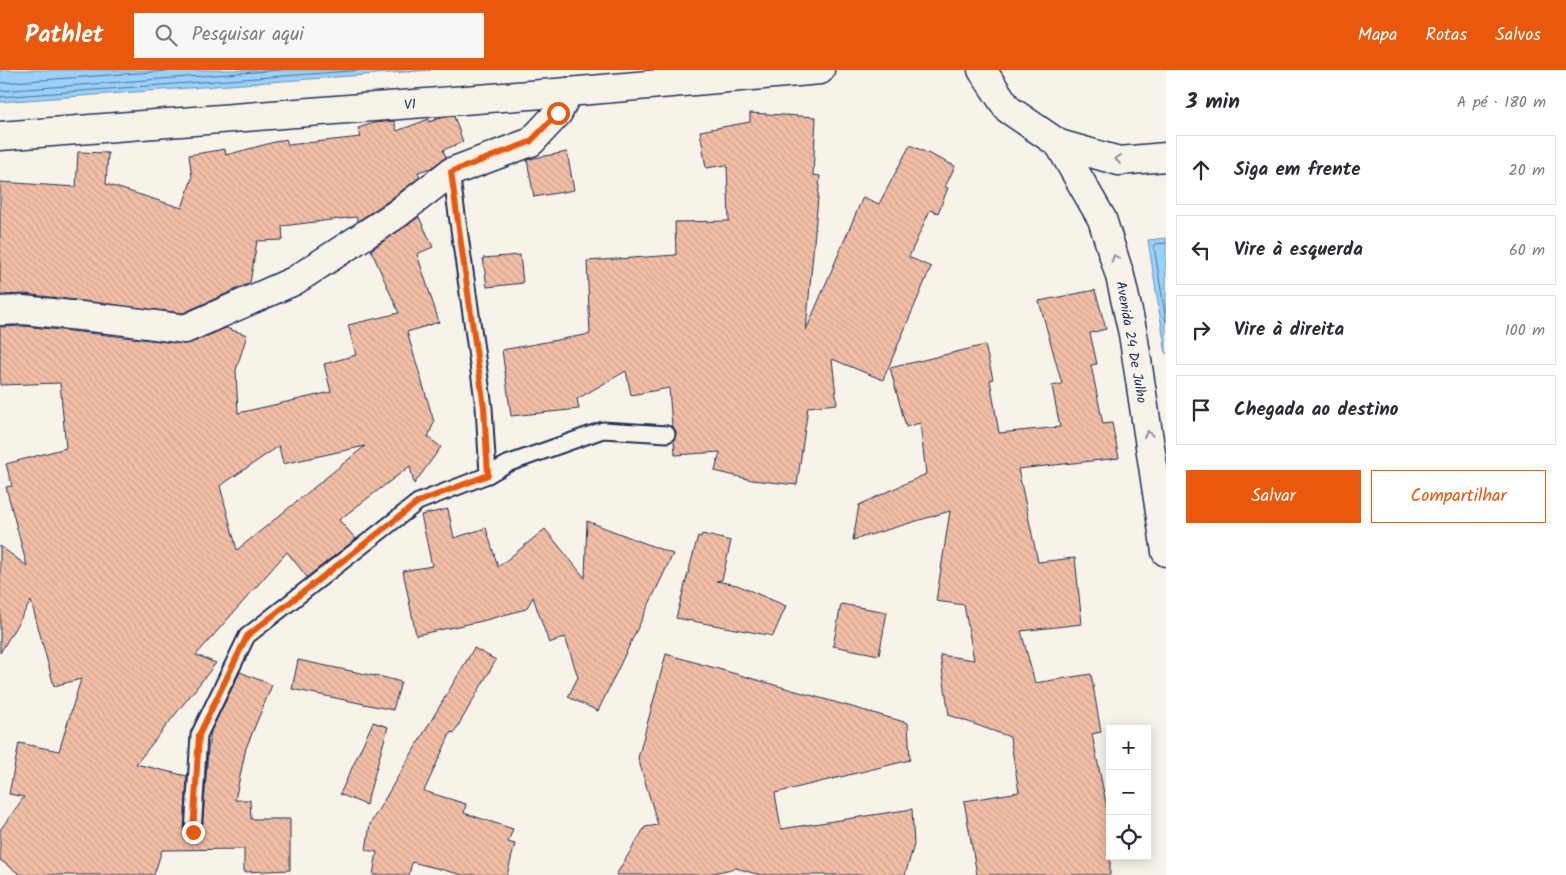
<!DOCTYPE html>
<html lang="pt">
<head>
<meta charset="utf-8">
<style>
  body { margin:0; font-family:Kalam,sans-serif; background:#f7f7f7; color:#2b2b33 }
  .controls { position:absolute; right:15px; bottom:15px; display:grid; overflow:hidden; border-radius:0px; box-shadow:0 2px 12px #0003 }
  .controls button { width:45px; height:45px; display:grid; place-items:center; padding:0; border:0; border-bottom:1px solid #e1e1e2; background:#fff; color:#2b2b33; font:25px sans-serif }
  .stop { position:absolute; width:15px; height:15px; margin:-11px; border:4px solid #ea580c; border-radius:50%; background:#fff }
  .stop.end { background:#ea580c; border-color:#fff; box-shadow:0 1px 5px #0008 }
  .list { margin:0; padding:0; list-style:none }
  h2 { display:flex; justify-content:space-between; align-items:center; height:65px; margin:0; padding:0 20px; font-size:21px }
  h2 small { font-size:16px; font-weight:400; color:#7c7c81 }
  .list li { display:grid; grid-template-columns:32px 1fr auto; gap:15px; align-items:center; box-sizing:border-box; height:70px; margin:0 10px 10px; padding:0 10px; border:1px solid #e1e1e2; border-radius:0px }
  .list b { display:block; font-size:19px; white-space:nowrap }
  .list em { font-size:16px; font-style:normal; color:#7c7c81 }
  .actions { display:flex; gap:10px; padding:15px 20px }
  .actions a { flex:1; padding:11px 0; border:1px solid #ea580c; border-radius:0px; text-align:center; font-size:18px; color:#ea580c }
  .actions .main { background:#ea580c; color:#fff }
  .icon { flex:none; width:28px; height:28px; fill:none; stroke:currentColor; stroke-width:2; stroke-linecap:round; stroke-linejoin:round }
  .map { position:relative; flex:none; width:1166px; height:805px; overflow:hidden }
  header { display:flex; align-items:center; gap:30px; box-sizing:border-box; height:70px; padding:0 25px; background:#ea580c; color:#fff }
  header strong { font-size:24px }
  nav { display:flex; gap:28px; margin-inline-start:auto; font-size:18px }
  .search { width:350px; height:45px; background:#f7f7f7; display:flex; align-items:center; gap:12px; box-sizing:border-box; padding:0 18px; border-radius:0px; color:#7c7c81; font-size:19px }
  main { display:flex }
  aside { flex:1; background:#fff }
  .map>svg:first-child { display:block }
  .water { fill:#99d1f8; stroke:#6790ba }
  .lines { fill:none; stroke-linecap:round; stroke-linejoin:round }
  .shore { stroke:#4d709c; stroke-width:1 }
  .building { fill:url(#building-back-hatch); stroke:#1b2f5e; fill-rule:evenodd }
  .service-casing { stroke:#1b2f5e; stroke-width:19 }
  .minor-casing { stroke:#1b2f5e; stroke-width:31 }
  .tertiary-casing { stroke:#1b2f5e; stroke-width:31 }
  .service { stroke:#f7f3e8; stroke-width:15 }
  .minor { stroke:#f7f3e8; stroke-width:28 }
  .tertiary { stroke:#f7f3e8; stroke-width:28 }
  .oneway { stroke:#8991a3 }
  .route { stroke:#ea580c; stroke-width:6 }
  .labels { text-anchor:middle; stroke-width:4; stroke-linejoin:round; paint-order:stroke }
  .street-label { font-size:14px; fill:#1b2f5e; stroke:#f7f3e8 }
</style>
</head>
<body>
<header>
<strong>Pathlet</strong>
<div class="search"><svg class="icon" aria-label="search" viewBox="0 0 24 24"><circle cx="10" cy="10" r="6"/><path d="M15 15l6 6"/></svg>Pesquisar aqui</div>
<nav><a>Mapa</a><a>Rotas</a><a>Salvos</a></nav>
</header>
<main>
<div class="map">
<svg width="1166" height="805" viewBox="0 0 1166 805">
  <defs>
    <pattern id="building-back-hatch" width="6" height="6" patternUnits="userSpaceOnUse" patternTransform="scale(1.25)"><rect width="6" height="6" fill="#f2bea4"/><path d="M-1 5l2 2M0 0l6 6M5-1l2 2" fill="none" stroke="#cfa490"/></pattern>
  </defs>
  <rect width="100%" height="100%" fill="#f7f3e8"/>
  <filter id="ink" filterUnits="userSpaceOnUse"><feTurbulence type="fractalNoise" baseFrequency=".02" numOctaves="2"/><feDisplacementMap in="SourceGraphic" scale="10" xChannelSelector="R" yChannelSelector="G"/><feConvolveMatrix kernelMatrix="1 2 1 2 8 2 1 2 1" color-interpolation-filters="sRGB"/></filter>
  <g filter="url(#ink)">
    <g class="water">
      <polygon points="0,0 431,0 0,32"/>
      <polygon points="1166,168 1166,284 1148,170"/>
    </g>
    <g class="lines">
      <g class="shore">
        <polyline points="0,13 180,0"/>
        <polyline points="0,21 281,0"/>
        <polyline points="0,27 364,0"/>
        <polyline points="1166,173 1156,174 1154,176 1166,251"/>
      </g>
    </g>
    <g class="building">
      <polygon points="750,43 816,47 813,105 820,106 806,260 863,127 879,134 910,75 955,96 945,117 948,118 938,143 930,140 909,187 931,197 883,310 832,289 837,334 808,337 797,415 752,410 715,401 720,382 675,385 674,370 676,364 675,359 672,356 669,318 631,325 626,301 577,329 579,339 511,346 502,280 590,264 587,191 676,185 675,152 729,151 727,95 706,98 700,61 750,52"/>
      <polygon points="454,46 463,72 443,80 446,87 431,98 418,102 420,107 388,131 358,151 356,147 282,156 283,170 257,171 250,213 183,243 25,224 0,225 0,112 76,117 78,82 108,83 106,114 182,138 192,108 189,85 225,79 226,85 286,69 288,75 361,67 358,58 374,53 394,51 397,61 429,49 429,52 441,48"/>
      <polygon points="567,82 574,120 534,127 527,90 534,88"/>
      <path d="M419,147l14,30 -16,7 22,68 -32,10 27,90 -6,15 13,10 -27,37 -4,-18 -71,54 17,19 -49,38 -20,-25 -91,103 20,8 -80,101 51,12 -3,56 1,5 3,3 5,1 5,-1 4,-7 6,-84 3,-18 29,-59 32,13 -26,63 -11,52h15l1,19h39v51l-46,2v-23l-82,1 -8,25h-133l-21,-15v-30l24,-33 -15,-3 10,-51 40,8 22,-72 -27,7 -23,-85 -31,52v-107l27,20 -21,-79 6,-1 -6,-22 60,-16 -6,-65 -60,2v-58l23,-1 93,10 67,8 8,-1 35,-15 21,7 -11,35 2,43 93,-21 -7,-28 32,-9 -8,-30 51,-12 -28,-63zM279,376l4,18 82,-18 -128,104 -17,-64z"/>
      <polygon points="520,185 523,213 487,217 483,188"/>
      <polygon points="1095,220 1106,259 1090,263 1097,294 1091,295 1103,354 1112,353 1119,388 1018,399 1038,492 1075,488 1082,554 1021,561 1035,613 1091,604 1101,662 1092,664 1110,753 1110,805 977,805 964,731 1019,722 1010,667 949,645 940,585 974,590 964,535 936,531 950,441 853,470 859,435 926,404 920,353 906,357 890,298 985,275 993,309 990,310 999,363 1060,357 1052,316 1062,314 1039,231"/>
      <polygon points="448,439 454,468 486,458 498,497 545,459 585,508 587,451 673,484 598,641 568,627 578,607 565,567 549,573 533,527 526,539 482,551 416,565 403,501 432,496 421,445"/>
      <polygon points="702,464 731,471 722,510 716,511 737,515 786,536 773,566 676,548 698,466 701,467"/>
      <polygon points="841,534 887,542 879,585 833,576"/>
      <polygon points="474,578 496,590 454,663 451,662 424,721 466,734 464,743 513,759 508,772 515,774 507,805 463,805 412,792 409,805 373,805 377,782 366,780 370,754"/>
      <polygon points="666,584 908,653 910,690 775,723 781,759 912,739 914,775 905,805 760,805 736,798 704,805 616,805 645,757 658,755 638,688"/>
      <polygon points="298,590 375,606 375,605 401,612 393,640 292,619"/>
      <polygon points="373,652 388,657 366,735 340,724"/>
    </g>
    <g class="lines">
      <defs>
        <g id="service">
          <polyline points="451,102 484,337 488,405"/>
          <polyline points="193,762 199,665 247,566 418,432 488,405 507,394 603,360 667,364"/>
        </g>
        <g id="minor">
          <polyline points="0,66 568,22 820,0"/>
          <polyline points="0,241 23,240 118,250 185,259 294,211 397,144 451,102 531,72 558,43 568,22"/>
        </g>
        <g id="tertiary">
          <polyline points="982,0 1008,39 1059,74 1119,91 1166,87"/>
          <polyline points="1059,74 1102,149 1120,206 1133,264 1166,482"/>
        </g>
      </defs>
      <use href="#service" class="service-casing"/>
      <use href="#minor" class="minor-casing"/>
      <use href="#tertiary" class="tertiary-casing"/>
      <use href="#service" class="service"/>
      <use href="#minor" class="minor"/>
      <use href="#tertiary" class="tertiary"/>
    </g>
    <defs><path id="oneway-chevron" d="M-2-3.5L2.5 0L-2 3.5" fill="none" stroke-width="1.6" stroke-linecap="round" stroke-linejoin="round" transform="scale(1.25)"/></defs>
    <g class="oneway">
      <use href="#oneway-chevron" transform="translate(1118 89) rotate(-172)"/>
      <use href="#oneway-chevron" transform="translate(1115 188) rotate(-108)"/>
      <use href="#oneway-chevron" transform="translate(1148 364) rotate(-99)"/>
    </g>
  </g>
  <g class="lines" filter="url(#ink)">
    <polyline class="route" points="193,762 199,665 247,566 418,432 488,405 484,337 451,102 530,72 558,43"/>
  </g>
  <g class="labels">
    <g class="street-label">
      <text transform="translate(410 34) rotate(-5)" y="5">V1</text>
      <text transform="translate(1132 272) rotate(80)" y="5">Avenida 24 De Julho</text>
    </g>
  </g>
</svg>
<div class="controls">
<button>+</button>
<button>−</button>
<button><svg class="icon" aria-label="locate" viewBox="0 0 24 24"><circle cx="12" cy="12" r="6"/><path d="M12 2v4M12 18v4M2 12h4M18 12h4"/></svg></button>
</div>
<div class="stop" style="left:558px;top:43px"></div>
<div class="stop end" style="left:193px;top:762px"></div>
</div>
<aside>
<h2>3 min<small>A pé · 180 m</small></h2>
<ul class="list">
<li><svg class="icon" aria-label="ahead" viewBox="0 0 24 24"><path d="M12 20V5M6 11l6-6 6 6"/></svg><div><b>Siga em frente</b></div><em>20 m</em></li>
<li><svg class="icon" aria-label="left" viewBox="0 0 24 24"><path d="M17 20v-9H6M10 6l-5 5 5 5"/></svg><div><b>Vire à esquerda</b></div><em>60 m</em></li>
<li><svg class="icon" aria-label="right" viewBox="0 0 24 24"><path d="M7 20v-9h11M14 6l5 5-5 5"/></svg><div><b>Vire à direita</b></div><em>100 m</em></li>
<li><svg class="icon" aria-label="arrive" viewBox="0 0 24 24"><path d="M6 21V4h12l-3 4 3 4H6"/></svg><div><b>Chegada ao destino</b></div></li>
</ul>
<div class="actions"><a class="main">Salvar</a><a>Compartilhar</a></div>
</aside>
</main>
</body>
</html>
